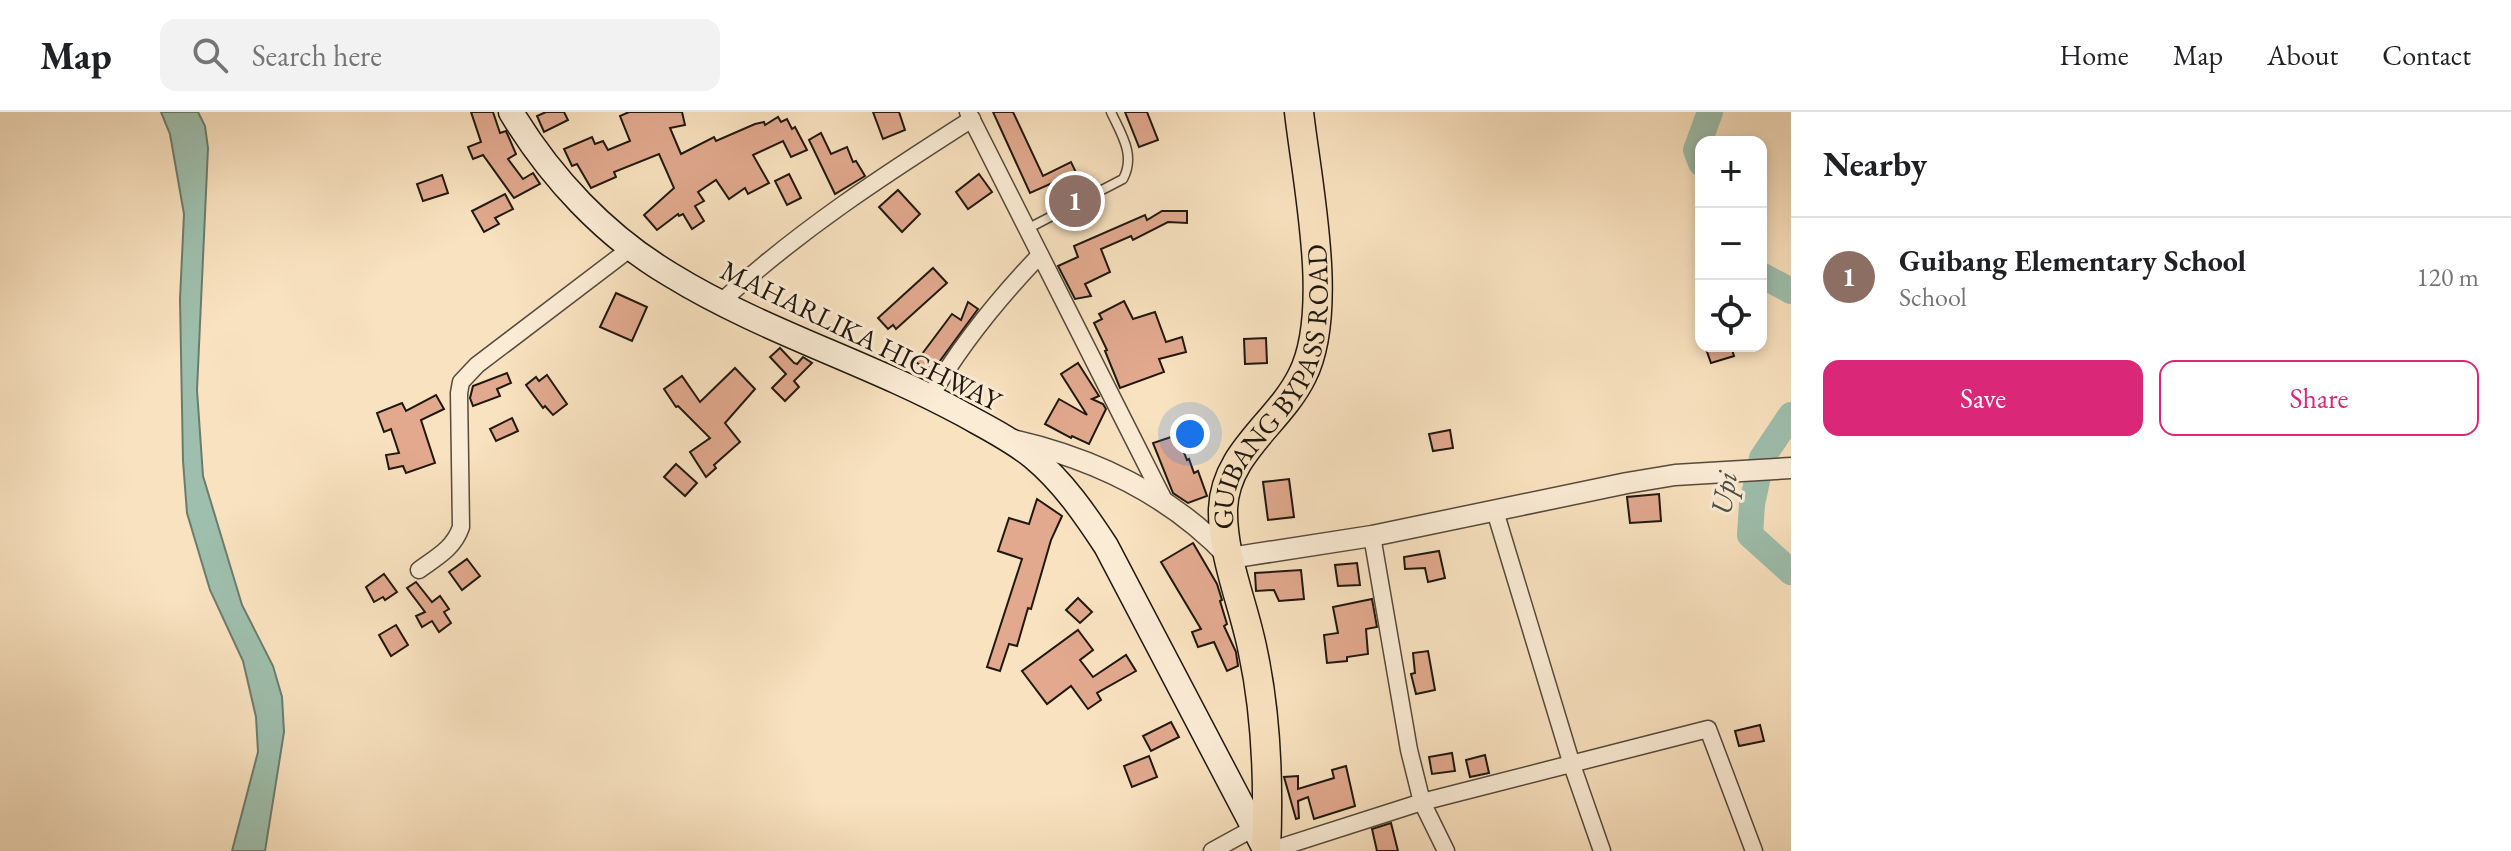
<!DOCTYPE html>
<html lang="en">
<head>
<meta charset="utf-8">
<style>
  body { margin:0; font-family:"EB Garamond",serif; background:#f2f2f2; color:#202124 }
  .controls { position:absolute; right:24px; top:24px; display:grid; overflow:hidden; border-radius:16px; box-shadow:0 4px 12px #0003 }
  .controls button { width:72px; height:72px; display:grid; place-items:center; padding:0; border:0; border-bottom:2px solid #e0e0e0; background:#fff; color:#202124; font:40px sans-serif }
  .you { position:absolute; left:1190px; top:322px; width:28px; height:28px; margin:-20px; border:6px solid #fff; border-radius:50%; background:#1a73e8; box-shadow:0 0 0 12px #1a73e833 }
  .badge { display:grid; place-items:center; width:52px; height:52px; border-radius:50%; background:#db2777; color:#fff; font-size:26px; font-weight:700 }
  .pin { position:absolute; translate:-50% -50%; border:4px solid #fff; box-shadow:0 2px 8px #0006 }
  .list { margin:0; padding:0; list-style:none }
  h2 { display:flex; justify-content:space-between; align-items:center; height:104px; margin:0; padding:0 32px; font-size:34px }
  h2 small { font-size:26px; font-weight:400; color:#757577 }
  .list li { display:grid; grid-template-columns:52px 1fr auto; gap:24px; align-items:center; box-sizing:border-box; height:120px; padding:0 32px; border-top:2px solid #e0e0e0 }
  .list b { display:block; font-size:30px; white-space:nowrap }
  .list p { margin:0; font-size:26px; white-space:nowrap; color:#757577 }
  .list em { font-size:26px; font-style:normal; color:#757577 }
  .actions { display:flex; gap:16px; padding:24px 32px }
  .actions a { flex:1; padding:18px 0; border:2px solid #db2777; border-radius:16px; text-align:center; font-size:28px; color:#db2777 }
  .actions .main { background:#db2777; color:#fff }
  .icon { flex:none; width:44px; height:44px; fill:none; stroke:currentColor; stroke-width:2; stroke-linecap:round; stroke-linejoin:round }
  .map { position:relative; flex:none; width:1791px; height:739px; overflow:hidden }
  header { display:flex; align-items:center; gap:48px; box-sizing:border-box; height:112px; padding:0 40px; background:#fff; border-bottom:2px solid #e0e0e0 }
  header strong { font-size:38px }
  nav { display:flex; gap:44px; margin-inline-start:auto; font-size:28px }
  .search { width:560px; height:72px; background:#f2f2f2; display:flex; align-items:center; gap:20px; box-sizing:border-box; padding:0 28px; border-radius:16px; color:#757577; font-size:30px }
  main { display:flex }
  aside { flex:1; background:#fff }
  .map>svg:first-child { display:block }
  .water { fill:#9ebfad; stroke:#6b7c6e; stroke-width:2 }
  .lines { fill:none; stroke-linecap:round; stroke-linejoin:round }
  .river { stroke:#9ebfad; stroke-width:26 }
  .building { fill:#e2a98f; stroke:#1f180f; stroke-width:2 }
  .service-casing { stroke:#564a3b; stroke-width:11 }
  .minor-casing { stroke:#564a3b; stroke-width:19 }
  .tertiary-casing { stroke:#564a3b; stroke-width:23 }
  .secondary-casing { stroke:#1f180f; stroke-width:27 }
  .trunk-casing { stroke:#1f180f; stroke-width:31 }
  .service { stroke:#fbecd6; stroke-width:8 }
  .minor { stroke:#fbecd6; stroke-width:16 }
  .tertiary { stroke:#fbecd6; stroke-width:20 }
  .secondary { stroke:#fbecd6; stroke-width:24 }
  .trunk { stroke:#f9e2c0; stroke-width:28 }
  .labels { text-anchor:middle; stroke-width:6; stroke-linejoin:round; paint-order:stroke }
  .street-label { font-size:28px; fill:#1f180f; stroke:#fbecd6 }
  .water-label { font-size:30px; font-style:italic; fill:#4b5246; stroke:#fbecd6 }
</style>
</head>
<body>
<header>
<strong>Map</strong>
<div class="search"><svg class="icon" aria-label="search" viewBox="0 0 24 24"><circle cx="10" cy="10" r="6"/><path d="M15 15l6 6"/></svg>Search here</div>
<nav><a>Home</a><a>Map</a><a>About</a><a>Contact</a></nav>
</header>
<main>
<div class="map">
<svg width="1791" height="739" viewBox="0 0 1791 739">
  <rect width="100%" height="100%" fill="#f9e2c0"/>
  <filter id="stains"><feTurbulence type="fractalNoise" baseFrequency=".0025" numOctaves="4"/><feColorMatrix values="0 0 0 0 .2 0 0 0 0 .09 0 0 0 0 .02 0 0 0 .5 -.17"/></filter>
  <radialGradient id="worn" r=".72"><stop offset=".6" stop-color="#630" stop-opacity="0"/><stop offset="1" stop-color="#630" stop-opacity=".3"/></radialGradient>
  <polygon class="water" points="161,0 198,0 205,14 208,36 197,278 203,364 242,493 273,554 282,585 284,620 265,739 232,739 258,640 256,605 243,549 210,478 187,401 183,349 180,187 184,102 170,22"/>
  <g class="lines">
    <g class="river">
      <polyline points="1701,51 1696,38 1710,0"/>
      <polyline points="1761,163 1791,179"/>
      <polyline points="1791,303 1762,346 1752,392 1750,423 1791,460"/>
    </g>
  </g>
  <g class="building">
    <polygon points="471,0 493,0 500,21 506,19 516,42 508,47 523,67 533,61 540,72 514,86 483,43 473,47 468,35 481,30"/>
    <polygon points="546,0 564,0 568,8 544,20 537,4"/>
    <polygon points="629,0 682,0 685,13 670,16 681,42 714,25 716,29 755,12 764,10 765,13 778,5 781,10 787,7 792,17 795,15 807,38 791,45 783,29 753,43 769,71 748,82 745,76 729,87 716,68 698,80 704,89 695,94 704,109 692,117 683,102 679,104 678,102 657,118 644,103 674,76 659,42 614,60 616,65 591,76 577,52 572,54 564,37 592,25 595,32 603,29 608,38 630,29 620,4"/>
    <polygon points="873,0 899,0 905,18 883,27"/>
    <polygon points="993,0 1013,0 1043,64 1071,50 1085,79 1068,87 1059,68 1030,81"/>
    <polygon points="1125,0 1147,0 1158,28 1139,35"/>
    <polygon points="821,21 831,42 847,35 853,50 856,49 865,64 835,82 809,28"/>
    <polygon points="789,62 801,86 787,93 775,69"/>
    <polygon points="979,62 992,80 968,97 956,80"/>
    <polygon points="442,63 448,81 423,89 417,72"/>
    <polygon points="898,78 920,102 902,120 879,95"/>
    <polygon points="505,82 513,97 495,106 499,112 484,120 472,99"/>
    <polygon points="1162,99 1187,99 1187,111 1168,110 1133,128 1131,124 1101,137 1110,160 1085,172 1091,184 1075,187 1058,154 1078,145 1074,134 1145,103 1147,108"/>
    <polygon points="933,156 947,171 896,217 893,213 888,217 878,206"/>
    <polygon points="616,181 647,195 632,229 600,215"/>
    <polygon points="1124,189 1133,207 1155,200 1166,230 1182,225 1186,240 1159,247 1164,260 1120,276 1105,239 1107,238 1094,211 1102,207 1099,202"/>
    <polygon points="968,190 978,197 931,261 916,250 952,202 961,208"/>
    <polygon points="1266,226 1267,251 1245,252 1244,227"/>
    <polygon points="1705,234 1731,234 1734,244 1711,251"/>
    <polygon points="780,236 794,251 797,252 803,245 812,251 794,269 799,275 785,289 772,276 786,262 770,245"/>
    <polygon points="1078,251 1099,284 1092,287 1103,292 1106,297 1089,332 1072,324 1071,326 1045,312 1059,287 1087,303 1061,262"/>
    <polygon points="735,256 755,277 725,311 740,330 714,353 716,356 706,365 690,340 710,326 678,294 676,295 664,277 682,264 700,290"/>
    <polygon points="507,261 511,271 497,277 500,284 473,294 470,286 473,274"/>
    <polygon points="547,263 567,292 553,303 545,294 543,296 526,273 536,265 539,269"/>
    <polygon points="436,283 444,297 421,308 435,351 406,361 403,354 389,357 386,343 399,341 391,317 384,320 377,301 402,291 406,299"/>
    <polygon points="512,306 518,319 496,329 490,317"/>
    <polygon points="1450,318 1453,336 1433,339 1429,322"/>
    <polygon points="1177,323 1187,348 1189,347 1194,361 1198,359 1207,384 1188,391 1173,381 1153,331"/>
    <polygon points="676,352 697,371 685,384 664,365"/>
    <polygon points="1289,367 1294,405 1268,408 1263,370"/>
    <polygon points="1659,382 1661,409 1630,411 1627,385"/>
    <polygon points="1037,387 1062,404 1051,428 1031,497 1028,496 1017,534 1009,532 1000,559 987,555 1022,447 998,439 1009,406 1029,412"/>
    <polygon points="1193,431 1217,472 1222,488 1220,489 1227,512 1224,514 1236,540 1238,554 1227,559 1214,530 1198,535 1192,520 1201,517 1161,450"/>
    <polygon points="1439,439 1445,466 1428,470 1425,456 1405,457 1404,445"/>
    <polygon points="467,447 480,464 462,478 449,460"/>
    <polygon points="1357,451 1360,473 1338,474 1335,453"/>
    <polygon points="1301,458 1304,487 1279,489 1274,478 1256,479 1255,461"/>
    <polygon points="384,462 397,480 385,488 383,485 374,490 366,475"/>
    <polygon points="416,470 432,490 440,484 449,497 444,500 451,511 439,520 432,509 422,515 416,504 425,500 407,476"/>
    <polygon points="1078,486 1092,500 1080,511 1066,498"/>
    <polygon points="1372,487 1377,515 1366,517 1368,542 1347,545 1347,549 1327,551 1324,523 1338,521 1333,495"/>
    <polygon points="396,513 408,533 391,544 379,523"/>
    <polygon points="1078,518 1093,538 1080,548 1093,565 1126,543 1136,559 1097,581 1101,588 1088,597 1071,574 1047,592 1022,559"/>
    <polygon points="1428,539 1435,578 1416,582 1411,562 1415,561 1413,541"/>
    <polygon points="1171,610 1179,625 1151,639 1143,624"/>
    <polygon points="1760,613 1764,629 1739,634 1735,619"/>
    <polygon points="1452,641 1455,659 1432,662 1429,645"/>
    <polygon points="1485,643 1489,661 1470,665 1466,648"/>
    <polygon points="1149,644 1157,665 1132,675 1124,654"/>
    <polygon points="1346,654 1355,694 1314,707 1308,685 1298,689 1299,706 1296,707 1284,665 1298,664 1298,677 1334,666 1332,658"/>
    <polygon points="1391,711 1398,739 1377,739 1372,717"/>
  </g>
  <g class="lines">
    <defs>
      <path id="service" d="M1027,117l96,-50c13,-24 -2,-45 -12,-67"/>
      <g id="minor">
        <polyline points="968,0 1164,388"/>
        <path d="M721,190c77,-71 163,-127 251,-183"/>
        <path d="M931,284c30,-52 67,-97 109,-141"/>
        <polyline points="1495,399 1572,653 1602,739"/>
        <polyline points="1372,424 1409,638 1422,690 1446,739"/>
        <path d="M419,458c18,-13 35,-22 42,-43l-2,-134 2,-11 16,-17 154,-117"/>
        <polyline points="1212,739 1254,716"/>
        <polyline points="1269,739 1422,690 1708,617 1754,739"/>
      </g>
      <path id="tertiary" d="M1013,328c83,19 159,56 217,118l142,-22 255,-53 48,-8 116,-7"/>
      <path id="secondary" d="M511,0c39,65 94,124 160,163 91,56 196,87 290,138 25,14 50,26 72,44 30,25 52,57 73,89l160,305"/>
      <g id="trunk">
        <path id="s1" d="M1266,739c3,-68 1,-133 -13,-199 -9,-47 -31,-95 -30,-143 2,-57 56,-86 79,-133 33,-64 5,-193 -3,-264"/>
      </g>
    </defs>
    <use href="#service" class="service-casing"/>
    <use href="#minor" class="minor-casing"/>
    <use href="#tertiary" class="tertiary-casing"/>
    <use href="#secondary" class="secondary-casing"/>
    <use href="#trunk" class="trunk-casing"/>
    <use href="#service" class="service"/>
    <use href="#minor" class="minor"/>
    <use href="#tertiary" class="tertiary"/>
    <use href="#secondary" class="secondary"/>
    <use href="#trunk" class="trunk"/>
  </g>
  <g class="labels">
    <g class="street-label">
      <text transform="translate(861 223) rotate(26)" y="10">MAHARLIKA HIGHWAY</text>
      <text dy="10" stroke="none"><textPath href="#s1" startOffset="482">GUIBANG BYPASS ROAD</textPath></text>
    </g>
    <g class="water-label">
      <text transform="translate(1724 381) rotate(-81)" y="10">Upi</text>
    </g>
  </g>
  <rect width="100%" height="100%" filter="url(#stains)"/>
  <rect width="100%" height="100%" fill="url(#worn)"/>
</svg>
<div class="controls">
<button>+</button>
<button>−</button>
<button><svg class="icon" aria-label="locate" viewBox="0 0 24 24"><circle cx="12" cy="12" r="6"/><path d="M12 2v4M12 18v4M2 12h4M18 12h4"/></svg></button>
</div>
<div class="you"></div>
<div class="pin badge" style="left:1075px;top:89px;background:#8d6e63">1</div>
</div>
<aside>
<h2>Nearby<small></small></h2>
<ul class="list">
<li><span class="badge" style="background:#8d6e63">1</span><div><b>Guibang Elementary School</b><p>School</p></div><em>120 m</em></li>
</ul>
<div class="actions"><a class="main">Save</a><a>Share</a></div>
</aside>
</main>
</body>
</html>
